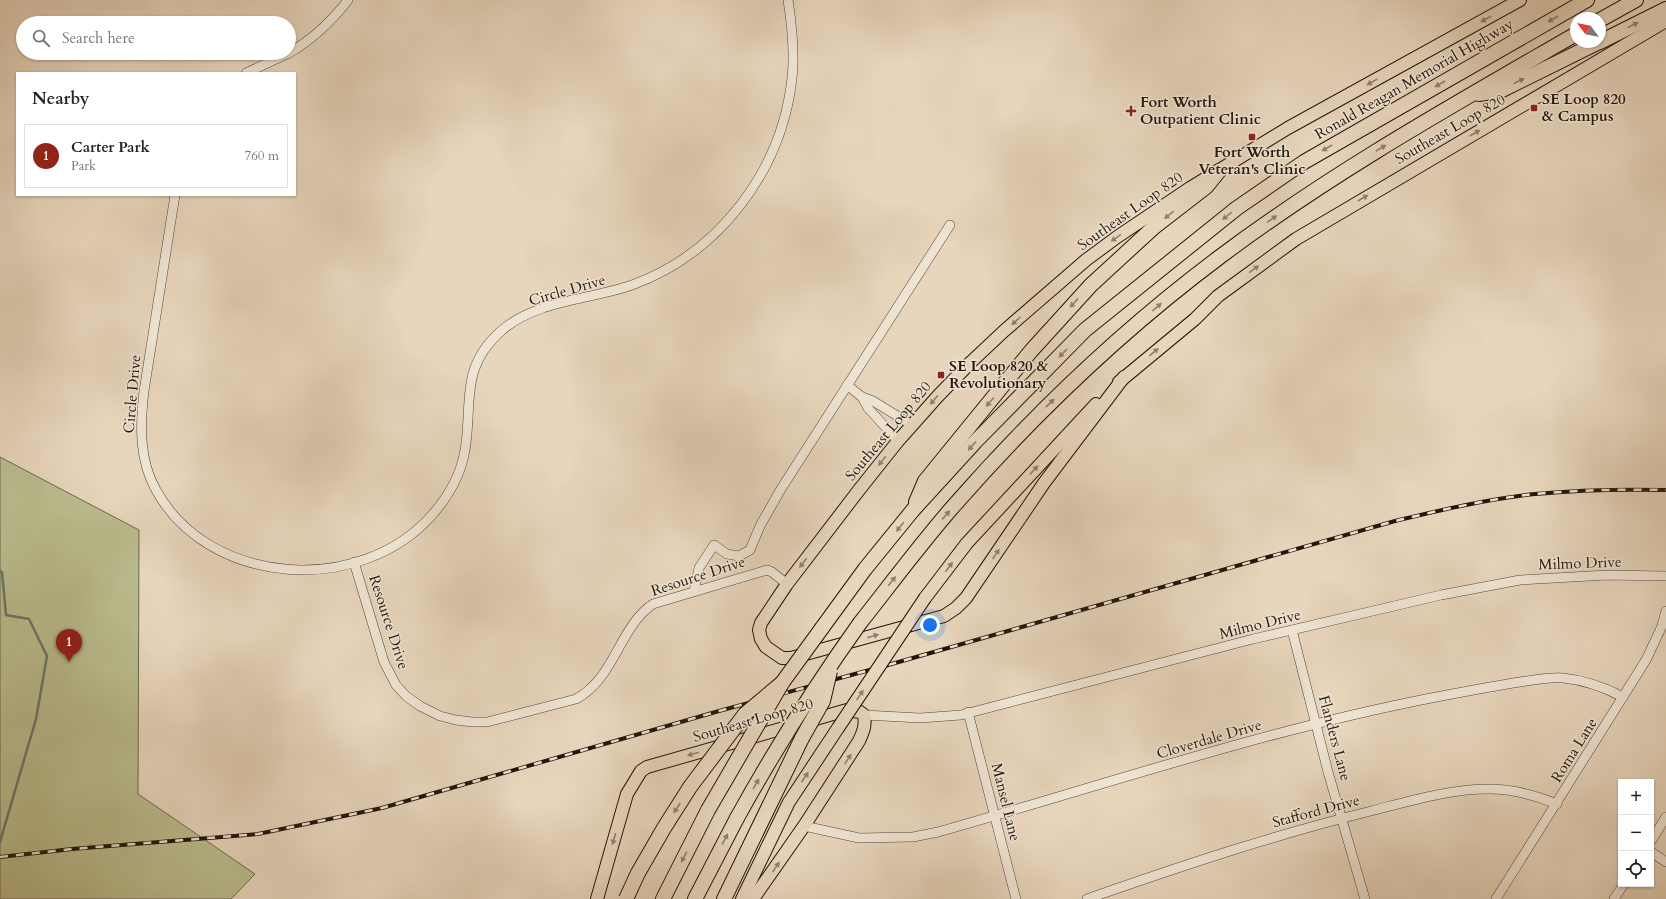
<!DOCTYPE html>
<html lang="en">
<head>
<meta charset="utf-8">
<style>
  body { margin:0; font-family:Cardo,serif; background:#f6f6f6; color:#222 }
  .controls { position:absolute; right:12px; bottom:12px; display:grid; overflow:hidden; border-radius:0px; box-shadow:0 1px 3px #0004 }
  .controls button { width:36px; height:36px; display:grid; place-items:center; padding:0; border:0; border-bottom:1px solid #e0e0e0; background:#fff; color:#222; font:20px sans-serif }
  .compass { position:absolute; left:1570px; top:12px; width:36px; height:36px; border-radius:50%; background:#fff; box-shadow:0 1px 3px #0004; rotate:302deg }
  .you { position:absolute; left:930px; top:625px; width:14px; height:14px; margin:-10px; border:3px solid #fff; border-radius:50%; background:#1a73e8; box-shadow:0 0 0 6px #1a73e833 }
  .badge { display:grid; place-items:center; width:26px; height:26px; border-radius:50%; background:#8f2418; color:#fff; font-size:13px; font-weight:700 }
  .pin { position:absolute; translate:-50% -33px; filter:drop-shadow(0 1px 2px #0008) }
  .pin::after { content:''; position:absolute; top:21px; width:14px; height:12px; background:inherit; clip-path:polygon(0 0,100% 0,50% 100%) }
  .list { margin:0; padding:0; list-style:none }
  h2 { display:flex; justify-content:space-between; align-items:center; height:52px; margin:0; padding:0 16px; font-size:17px }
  h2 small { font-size:13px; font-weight:400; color:#767676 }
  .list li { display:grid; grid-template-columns:26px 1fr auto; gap:12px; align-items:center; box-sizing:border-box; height:64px; margin:0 8px 8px; padding:0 8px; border:1px solid #e0e0e0; border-radius:0px }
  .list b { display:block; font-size:15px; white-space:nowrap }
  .list p { margin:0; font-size:13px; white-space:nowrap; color:#767676 }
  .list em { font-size:13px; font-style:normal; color:#767676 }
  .icon { flex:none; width:22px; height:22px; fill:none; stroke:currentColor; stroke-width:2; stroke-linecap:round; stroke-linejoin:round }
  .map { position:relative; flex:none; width:1666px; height:899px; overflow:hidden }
  .search { position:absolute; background:#fff; box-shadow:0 1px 3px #0004; left:16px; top:16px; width:280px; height:44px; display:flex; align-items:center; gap:10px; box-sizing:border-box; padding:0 14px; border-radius:22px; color:#767676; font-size:15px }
  .panel { position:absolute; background:#fff; box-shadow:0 1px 3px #0004; left:16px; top:72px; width:280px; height:124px; border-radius:0px }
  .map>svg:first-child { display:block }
  .green { fill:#babc8d; stroke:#6e684c }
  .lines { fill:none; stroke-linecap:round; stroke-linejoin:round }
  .stream { stroke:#69776d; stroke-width:2.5 }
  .minor-casing { stroke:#544537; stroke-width:10 }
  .major-casing { stroke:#23150b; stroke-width:14 }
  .highway-casing { stroke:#23150b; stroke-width:16 }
  .minor { stroke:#efe4d3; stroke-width:9 }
  .major { stroke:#e7d5bc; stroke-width:12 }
  .highway { stroke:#e7d5bc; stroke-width:14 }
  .rail-casing { stroke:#23150b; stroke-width:4 }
  .rail { stroke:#efe4d3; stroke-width:2.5; stroke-dasharray:8; stroke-linecap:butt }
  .major-bridge-casing { stroke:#23150b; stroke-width:14; stroke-linecap:butt }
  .highway-bridge-casing { stroke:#23150b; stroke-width:16; stroke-linecap:butt }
  .major-bridge { stroke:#e7d5bc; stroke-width:12 }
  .highway-bridge { stroke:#e7d5bc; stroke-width:14 }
  .oneway { fill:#8f7f6c }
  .poi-dot { fill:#8f2418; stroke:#efe4d3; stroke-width:1.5 }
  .labels { text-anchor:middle; stroke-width:3; stroke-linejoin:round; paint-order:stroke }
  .street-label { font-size:15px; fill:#23150b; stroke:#efe4d3 }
  .poi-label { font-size:15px; font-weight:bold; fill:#23150b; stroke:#efe4d3; text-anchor:start }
</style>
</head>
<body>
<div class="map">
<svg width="1666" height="899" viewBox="0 0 1666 899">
  <rect width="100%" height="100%" fill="#e7d5bc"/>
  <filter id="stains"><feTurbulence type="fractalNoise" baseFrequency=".005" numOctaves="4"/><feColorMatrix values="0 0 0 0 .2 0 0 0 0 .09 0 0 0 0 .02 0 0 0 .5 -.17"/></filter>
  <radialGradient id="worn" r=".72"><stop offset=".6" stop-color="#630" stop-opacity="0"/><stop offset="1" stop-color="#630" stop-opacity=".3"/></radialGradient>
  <polygon class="green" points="0,457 139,530 138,794 255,874 231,899 0,899"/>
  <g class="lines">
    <polyline class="stream" points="0,571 2,572 6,615 29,619 47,656 36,719 0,842"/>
    <defs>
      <g id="minor">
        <path d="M289,53c24,-14 43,-32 59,-53"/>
        <polyline points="246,73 289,53"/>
        <path d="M175,195l-31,196c-4,34 -5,69 12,99 53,97 205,106 276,25 16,-18 29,-41 33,-65 8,-46 -6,-82 36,-119 35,-31 89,-31 131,-46 88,-32 150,-115 160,-207 3,-26 0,-52 -4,-78"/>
        <polyline points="847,385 862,397 873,401 912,425"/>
        <polyline points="862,397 868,408 898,441"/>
        <path d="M354,562l30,100 12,23 10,11 14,10 20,10 16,4 16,2h15l89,-23c39,-21 43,-72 77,-95l114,-34 5,2 15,12"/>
        <polyline points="694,591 699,568 714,545 727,554 739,556 750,550 760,526 781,489 950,225"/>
        <polyline points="1292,630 1328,772 1365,899"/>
        <polyline points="968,712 1016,899"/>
        <polyline points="864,715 920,718 961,715 1253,639 1441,595 1520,580 1607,575 1666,576"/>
        <path d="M804,826l55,12 54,-1 25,-5c162,-46 322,-100 488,-133 31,-6 62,-12 94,-17 14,-2 29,-5 43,-4 21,2 41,9 60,19"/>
        <polyline points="1651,841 1666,817"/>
        <polyline points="1651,852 1666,862"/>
        <path d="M1087,899c94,-33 187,-64 284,-88 39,-10 78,-22 118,-22 24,0 46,6 68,15"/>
        <polyline points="1496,899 1646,660 1662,626 1666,611"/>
        <polyline points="1614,899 1624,884"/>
      </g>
      <g id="major">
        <polyline points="1124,377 1044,483 966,598 956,608 944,616 791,658 782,658 766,647 761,639 759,630 761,623 787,584 859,490 898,441 938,396 971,362 1004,331 1086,260 1117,237 1190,188 1288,128 1520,0"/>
        <polyline points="1119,382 1195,319 1218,296 1296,239 1666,21"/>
        <polyline points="925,598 967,543 1096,404"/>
        <path d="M597,899l30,-105 14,-23 6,-4 200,-57 13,2 4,3c2,11 -1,17 -5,26l-55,85 -51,73"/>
        <polyline points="742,899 789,802 838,728"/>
      </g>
      <g id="highway">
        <polyline points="1600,20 1636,0"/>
        <polyline points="1600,42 1666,9"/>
        <polyline points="1479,94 1502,90 1599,42"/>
        <polyline points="916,502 925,481 1031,351 1091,285 1153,228 1206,187 1219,171"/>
        <path d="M860,623c30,-38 59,-77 91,-114 81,-93 171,-179 270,-253 112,-84 234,-152 355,-222"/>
        <polyline points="822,628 865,569 913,510 976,441 1085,330 1237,208 1304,162 1587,0"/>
        <polyline points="663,899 708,810"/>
        <polyline points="695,899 737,818"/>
        <polyline points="724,899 802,738"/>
      </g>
    </defs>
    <use href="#minor" class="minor-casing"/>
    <use href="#major" class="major-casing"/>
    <use href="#highway" class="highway-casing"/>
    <use href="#minor" class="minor"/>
    <use href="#major" class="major"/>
    <use href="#highway" class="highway"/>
    <defs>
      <path id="rail" d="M0,857l72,-8 186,-15 124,-26 337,-97 169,-46 507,-144c46,-11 93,-22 140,-27 43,-4 88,-5 131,-4"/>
    </defs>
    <use href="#rail" class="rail-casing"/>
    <use href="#rail" class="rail"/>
    <defs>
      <polyline id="major-bridge" points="838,728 925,598"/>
      <g id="highway-bridge">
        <polyline points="802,738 823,701 830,671"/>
        <polyline points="708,810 782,683 822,628"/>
        <path d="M737,818c37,-67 78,-132 123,-195"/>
        <polyline points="626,899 638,873 664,828 690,787 745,714 782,683"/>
      </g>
    </defs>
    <use href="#major-bridge" class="major-bridge-casing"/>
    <use href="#highway-bridge" class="highway-bridge-casing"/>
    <use href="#major-bridge" class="major-bridge"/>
    <use href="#highway-bridge" class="highway-bridge"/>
  </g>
  <defs><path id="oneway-solid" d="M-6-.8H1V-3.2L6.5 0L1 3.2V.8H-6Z"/></defs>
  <g class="oneway">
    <use href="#oneway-solid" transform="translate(1486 19) rotate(151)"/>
    <use href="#oneway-solid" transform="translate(1553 19) rotate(150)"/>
    <use href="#oneway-solid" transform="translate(1633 25) rotate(-26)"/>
    <use href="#oneway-solid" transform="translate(1519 81) rotate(-26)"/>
    <use href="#oneway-solid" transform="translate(1372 82) rotate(151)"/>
    <use href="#oneway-solid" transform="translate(1440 84) rotate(150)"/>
    <use href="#oneway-solid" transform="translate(1475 133) rotate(-30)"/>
    <use href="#oneway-solid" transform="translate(1327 148) rotate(150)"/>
    <use href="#oneway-solid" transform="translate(1381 148) rotate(-31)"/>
    <use href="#oneway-solid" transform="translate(1363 198) rotate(-30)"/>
    <use href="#oneway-solid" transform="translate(1169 215) rotate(141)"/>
    <use href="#oneway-solid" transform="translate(1227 216) rotate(141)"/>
    <use href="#oneway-solid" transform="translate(1272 219) rotate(-35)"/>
    <use href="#oneway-solid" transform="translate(1116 238) rotate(144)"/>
    <use href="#oneway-solid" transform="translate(1254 269) rotate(-36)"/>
    <use href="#oneway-solid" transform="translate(1074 303) rotate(133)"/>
    <use href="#oneway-solid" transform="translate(1157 307) rotate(-40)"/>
    <use href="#oneway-solid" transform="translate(1016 321) rotate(138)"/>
    <use href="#oneway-solid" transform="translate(1154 352) rotate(-39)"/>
    <use href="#oneway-solid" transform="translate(1063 353) rotate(134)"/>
    <use href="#oneway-solid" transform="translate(934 400) rotate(132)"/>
    <use href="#oneway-solid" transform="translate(990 402) rotate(130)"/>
    <use href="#oneway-solid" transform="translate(1050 403) rotate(-44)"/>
    <use href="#oneway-solid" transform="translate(972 446) rotate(132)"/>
    <use href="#oneway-solid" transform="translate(882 461) rotate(129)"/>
    <use href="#oneway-solid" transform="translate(1034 470) rotate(-47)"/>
    <use href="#oneway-solid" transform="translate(946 515) rotate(-50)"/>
    <use href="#oneway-solid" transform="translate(900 527) rotate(129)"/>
    <use href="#oneway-solid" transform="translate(996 554) rotate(-56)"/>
    <use href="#oneway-solid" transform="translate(803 563) rotate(127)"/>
    <use href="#oneway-solid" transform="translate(949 567) rotate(-53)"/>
    <use href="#oneway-solid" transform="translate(892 581) rotate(-52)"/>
    <use href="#oneway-solid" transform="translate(873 636) rotate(-16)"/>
    <use href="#oneway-solid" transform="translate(860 695) rotate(-56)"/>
    <use href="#oneway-solid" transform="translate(693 754) rotate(164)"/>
    <use href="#oneway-solid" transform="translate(848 759) rotate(-57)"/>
    <use href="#oneway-solid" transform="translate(805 777) rotate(-56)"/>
    <use href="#oneway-solid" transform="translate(756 784) rotate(-60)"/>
    <use href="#oneway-solid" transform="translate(677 808) rotate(123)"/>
    <use href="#oneway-solid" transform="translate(614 839) rotate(106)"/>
    <use href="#oneway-solid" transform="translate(725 839) rotate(-62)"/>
    <use href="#oneway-solid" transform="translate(684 857) rotate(117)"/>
    <use href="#oneway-solid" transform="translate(776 867) rotate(-56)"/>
  </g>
  <g class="poi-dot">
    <rect x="1530" y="104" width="8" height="8" rx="2"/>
    <path d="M1129 105h4v4h4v4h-4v4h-4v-4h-4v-4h4z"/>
    <rect x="1248" y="133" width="8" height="8" rx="2"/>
    <rect x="937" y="371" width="8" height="8" rx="2"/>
  </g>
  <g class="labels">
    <g class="street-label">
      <text transform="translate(1414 79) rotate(-30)" y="5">Ronald Reagan Memorial Highway</text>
      <text transform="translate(1450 129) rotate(-30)" y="5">Southeast Loop 820</text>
      <text transform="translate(1130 211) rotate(-35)" y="5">Southeast Loop 820</text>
      <text transform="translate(567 290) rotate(-16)" y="5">Circle Drive</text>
      <text transform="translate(132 394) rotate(-85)" y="5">Circle Drive</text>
      <text transform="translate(888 431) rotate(-50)" y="5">Southeast Loop 820</text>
      <text transform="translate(1580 563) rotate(-2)" y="5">Milmo Drive</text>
      <text transform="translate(698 576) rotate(-18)" y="5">Resource Drive</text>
      <text transform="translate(389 622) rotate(72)" y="5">Resource Drive</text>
      <text transform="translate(1260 624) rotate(-14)" y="5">Milmo Drive</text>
      <text transform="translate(753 720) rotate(-16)" y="5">Southeast Loop 820</text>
      <text transform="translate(1335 738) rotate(75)" y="5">Flanders Lane</text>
      <text transform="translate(1209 739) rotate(-16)" y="5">Cloverdale Drive</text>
      <text transform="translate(1574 750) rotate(-58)" y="5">Roma Lane</text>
      <text transform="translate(1006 802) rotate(76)" y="5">Mansel Lane</text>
      <text transform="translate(1316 811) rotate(-15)" y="5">Stafford Drive</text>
    </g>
    <g class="poi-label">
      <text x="1542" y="104">SE Loop 820<tspan x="1542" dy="17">&amp; Campus</tspan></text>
      <text x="1140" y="107">Fort Worth<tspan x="1140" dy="17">Outpatient Clinic</tspan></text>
      <text x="1252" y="157" text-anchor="middle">Fort Worth<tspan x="1252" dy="17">Veteran's Clinic</tspan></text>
      <text x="949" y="371">SE Loop 820 &amp;<tspan x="949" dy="17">Revolutionary</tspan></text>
    </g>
  </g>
  <rect width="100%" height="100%" filter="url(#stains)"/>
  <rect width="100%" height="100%" fill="url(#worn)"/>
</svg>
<div class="controls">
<button>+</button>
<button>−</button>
<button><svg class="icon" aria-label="locate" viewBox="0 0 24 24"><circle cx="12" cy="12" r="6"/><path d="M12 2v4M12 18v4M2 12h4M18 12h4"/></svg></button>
</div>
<svg class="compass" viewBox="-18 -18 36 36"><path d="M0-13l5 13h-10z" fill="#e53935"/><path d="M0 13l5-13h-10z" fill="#767676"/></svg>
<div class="you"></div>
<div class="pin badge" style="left:69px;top:662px">1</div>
<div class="search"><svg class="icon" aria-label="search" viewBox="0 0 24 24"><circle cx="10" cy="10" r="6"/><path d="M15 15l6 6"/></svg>Search here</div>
<section class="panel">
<h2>Nearby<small></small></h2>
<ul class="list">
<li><span class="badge">1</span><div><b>Carter Park</b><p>Park</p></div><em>760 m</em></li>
</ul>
</section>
</div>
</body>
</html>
